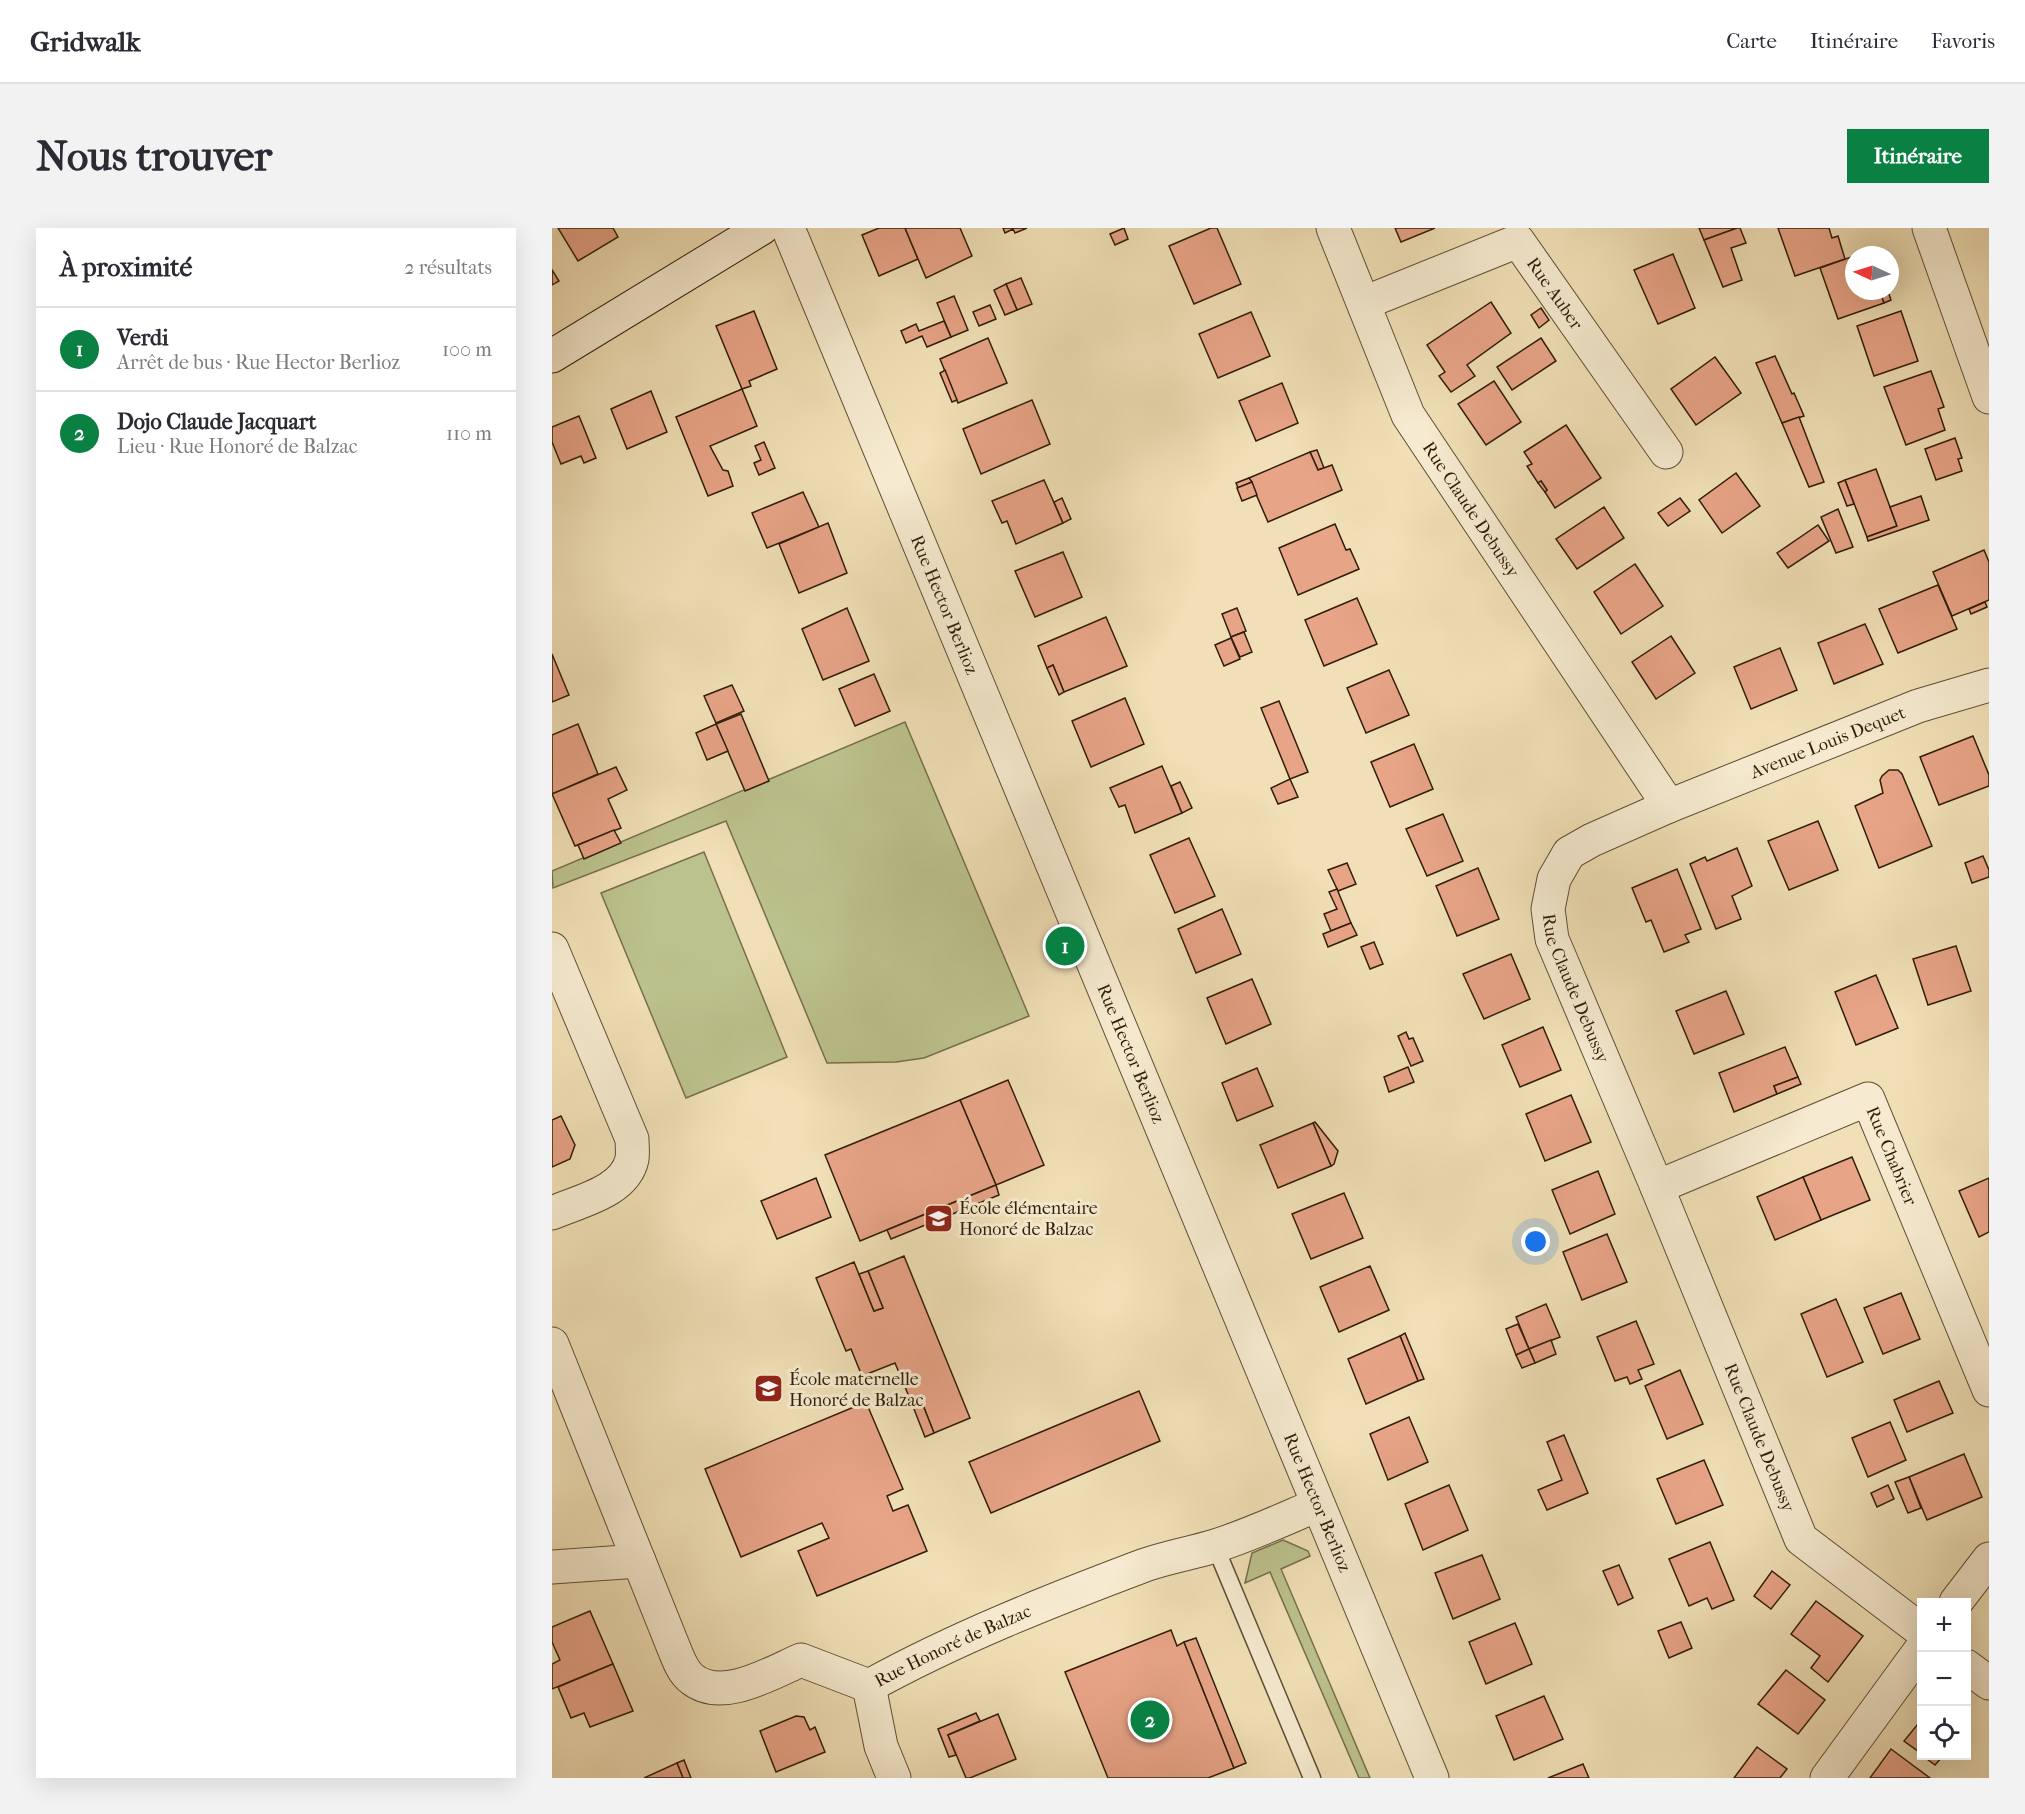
<!DOCTYPE html>
<html lang="fr">
<head>
<meta charset="utf-8">
<style>
  body { margin:0; font-family:"IM FELL French Canon",serif; background:#f2f2f3; color:#2b2b33 }
  .controls { position:absolute; right:18px; bottom:18px; display:grid; overflow:hidden; border-radius:0px; box-shadow:0 6px 24px #0002 }
  .controls button { width:54px; height:54px; display:grid; place-items:center; padding:0; border:0; border-bottom:2px solid #e1e1e2; background:#fff; color:#2b2b33; font:30px sans-serif }
  .compass { position:absolute; left:1293px; top:18px; width:54px; height:54px; border-radius:50%; background:#fff; box-shadow:0 6px 24px #0002; rotate:274deg }
  .you { position:absolute; left:984px; top:1014px; width:21px; height:21px; margin:-15px; border:4px solid #fff; border-radius:50%; background:#1a73e8; box-shadow:0 0 0 9px #1a73e833 }
  .badge { display:grid; place-items:center; width:39px; height:39px; border-radius:50%; background:#0b8043; color:#fff; font-size:20px; font-weight:700 }
  .pin { position:absolute; translate:-50% -50%; border:3px solid #fff; box-shadow:0 2px 6px #0006 }
  .list { margin:0; padding:0; list-style:none }
  h2 { display:flex; justify-content:space-between; align-items:center; height:78px; margin:0; padding:0 24px; font-size:26px }
  h2 small { font-size:20px; font-weight:400; color:#7c7c81 }
  .list li { display:grid; grid-template-columns:39px 1fr auto; gap:18px; align-items:center; box-sizing:border-box; height:84px; padding:0 24px; border-top:2px solid #e1e1e2 }
  .list b { display:block; font-size:22px; white-space:nowrap }
  .list p { margin:0; font-size:20px; white-space:nowrap; color:#7c7c81 }
  .list em { font-size:20px; font-style:normal; color:#7c7c81 }
  .icon { flex:none; width:33px; height:33px; fill:none; stroke:currentColor; stroke-width:2; stroke-linecap:round; stroke-linejoin:round }
  .map { position:relative; flex:none; width:1437px; height:1550px; overflow:hidden; border-radius:0px }
  header { display:flex; align-items:center; gap:36px; box-sizing:border-box; height:84px; padding:0 30px; background:#fff; border-bottom:2px solid #e1e1e2 }
  header strong { font-size:28px }
  nav { display:flex; gap:33px; margin-inline-start:auto; font-size:21px }
  .intro { display:flex; align-items:center; justify-content:space-between; box-sizing:border-box; height:144px; padding:0 36px }
  h1 { margin:0; font-size:42px }
  .button { padding:15px 27px; border-radius:0px; background:#0b8043; color:#fff; font-size:21px; font-weight:700 }
  main { display:flex; gap:36px; padding:0 36px }
  aside { flex:1; background:#fff; border-radius:0px; box-shadow:0 6px 24px #0002 }
  .map>svg:first-child { display:block }
  .green { fill:#bcc28d; stroke:#76704c; stroke-width:1.5 }
  .building { fill:#e8a487; stroke:#301d0a; stroke-width:1.5 }
  .lines { fill:none; stroke-linecap:round; stroke-linejoin:round }
  .lane-casing { stroke:#604e35; stroke-width:19 }
  .street-casing { stroke:#604e35; stroke-width:35 }
  .secondary-casing { stroke:#301d0a; stroke-width:35 }
  .lane { stroke:#f6ebd0; stroke-width:16 }
  .street { stroke:#f6ebd0; stroke-width:33 }
  .secondary { stroke:#f6ebd0; stroke-width:33 }
  .labels { text-anchor:middle; stroke-width:6; stroke-linejoin:round; paint-order:stroke }
  .street-label { font-size:18px; fill:#301d0a; stroke:#f6ebd0 }
  .poi-label { font-size:18px; fill:#301d0a; stroke:#f6ebd0; text-anchor:start }
</style>
</head>
<body>
<header>
<strong>Gridwalk</strong>
<nav><a>Carte</a><a>Itinéraire</a><a>Favoris</a></nav>
</header>
<div class="intro"><h1>Nous trouver</h1><a class="button">Itinéraire</a></div>
<main>
<aside>
<h2>À proximité<small>2 résultats</small></h2>
<ul class="list">
<li><span class="badge">1</span><div><b>Verdi</b><p>Arrêt de bus · Rue Hector Berlioz</p></div><em>100 m</em></li>
<li><span class="badge">2</span><div><b>Dojo Claude Jacquart</b><p>Lieu · Rue Honoré de Balzac</p></div><em>110 m</em></li>
</ul>
</aside>
<div class="map">
<svg width="1437" height="1550" viewBox="0 0 1437 1550">
  <rect width="100%" height="100%" fill="#f1e0b7"/>
  <filter id="stains"><feTurbulence type="fractalNoise" baseFrequency=".00333" numOctaves="4"/><feColorMatrix values="0 0 0 0 .2 0 0 0 0 .09 0 0 0 0 .02 0 0 0 .5 -.17"/></filter>
  <radialGradient id="worn" r=".72"><stop offset=".6" stop-color="#630" stop-opacity="0"/><stop offset="1" stop-color="#630" stop-opacity=".3"/></radialGradient>
  <g class="green">
    <polygon points="353,494 477,788 372,830 344,834 275,835 174,593 1,660 0,643"/>
    <polygon points="152,624 235,829 134,870 49,665"/>
    <polygon points="731,1312 756,1323 758,1328 729,1341 818,1550 807,1550 718,1344 693,1355 700,1325"/>
  </g>
  <g class="building">
    <polygon points="6,0 61,0 66,9 26,33"/>
    <polygon points="327,0 353,0 366,31 327,48 310,7"/>
    <polygon points="353,0 408,0 420,28 374,50"/>
    <polygon points="451,0 475,0 463,5 461,1 453,5"/>
    <polygon points="572,0 576,11 563,17 558,6"/>
    <polygon points="659,0 665,0 689,56 642,76 617,18"/>
    <polygon points="843,0 883,0 849,14"/>
    <polygon points="1147,0 1185,0 1152,12"/>
    <polygon points="1185,0 1188,0 1194,15 1179,20 1190,52 1171,59 1152,12"/>
    <polygon points="1226,0 1277,0 1280,10 1286,8 1293,31 1243,48"/>
    <polygon points="1121,26 1143,80 1106,96 1082,42"/>
    <polygon points="1302,28 1302,63 1328,63 1332,75 1286,91 1268,40"/>
    <polygon points="0,42 7,53 0,57"/>
    <polygon points="469,50 480,76 465,82 454,56"/>
    <polygon points="454,56 465,82 453,87 442,62"/>
    <polygon points="1328,63 1336,63 1339,72 1332,75"/>
    <polygon points="402,68 416,102 399,109 385,75"/>
    <polygon points="939,74 959,105 915,137 923,148 899,164 887,148 893,144 875,117"/>
    <polygon points="438,77 444,91 427,98 421,84"/>
    <polygon points="989,80 997,92 987,100 979,87"/>
    <polygon points="202,83 225,141 197,153 199,158 190,161 164,98"/>
    <polygon points="1349,83 1366,133 1322,148 1305,98"/>
    <polygon points="699,84 718,128 666,150 647,106"/>
    <polygon points="392,93 399,109 375,119 370,108 354,115 349,103 364,96 367,103"/>
    <polygon points="436,110 455,155 406,175 388,131"/>
    <polygon points="989,110 1004,133 960,162 945,139"/>
    <polygon points="1223,128 1240,166 1242,165 1252,188 1230,195 1204,135"/>
    <polygon points="1163,129 1189,165 1144,197 1119,161"/>
    <polygon points="393,142 405,172 400,174 388,145"/>
    <polygon points="1379,143 1392,179 1386,181 1393,202 1354,217 1332,159"/>
    <polygon points="942,153 969,194 934,217 906,176"/>
    <polygon points="730,155 746,195 704,213 687,173"/>
    <polygon points="190,161 205,198 158,218 171,242 176,243 181,258 156,268 124,189"/>
    <polygon points="99,163 115,204 75,221 59,181"/>
    <polygon points="480,172 498,216 429,246 411,201"/>
    <polygon points="27,188 44,230 32,235 29,228 9,236 0,214 0,199"/>
    <polygon points="1247,189 1272,254 1257,259 1230,195"/>
    <polygon points="1014,197 1049,250 1003,280 993,264 995,262 989,253 986,255 975,238 980,236 972,224"/>
    <polygon points="1403,210 1410,230 1406,231 1410,243 1384,252 1373,221"/>
    <polygon points="212,214 223,240 207,247 202,235 209,232 203,218"/>
    <polygon points="765,222 772,240 766,242 758,224"/>
    <polygon points="758,224 766,242 780,237 790,262 716,294 697,250"/>
    <polygon points="1324,241 1345,298 1315,309 1293,252"/>
    <polygon points="1184,245 1208,278 1170,305 1147,272"/>
    <polygon points="697,250 700,254 686,260 684,255"/>
    <polygon points="492,252 511,295 464,316 455,293 450,295 440,273"/>
    <polygon points="1293,252 1302,276 1295,278 1286,255"/>
    <polygon points="989,253 995,262 993,264 986,255"/>
    <polygon points="700,254 705,267 690,273 685,260"/>
    <polygon points="251,264 267,299 215,320 200,285"/>
    <polygon points="1369,268 1377,292 1316,313 1315,309 1345,298 1338,279"/>
    <polygon points="510,270 519,291 511,295 502,274"/>
    <polygon points="1128,270 1138,283 1116,298 1106,285"/>
    <polygon points="1052,279 1072,310 1025,341 1004,311"/>
    <polygon points="1286,281 1301,319 1284,325 1269,289"/>
    <polygon points="276,295 295,345 247,365 227,316"/>
    <polygon points="783,296 794,322 798,321 807,341 746,367 727,320"/>
    <polygon points="1266,297 1277,313 1236,340 1225,325"/>
    <polygon points="1432,322 1437,334 1437,372 1400,388 1381,344"/>
    <polygon points="511,324 530,369 483,389 463,343"/>
    <polygon points="1083,336 1111,378 1069,406 1042,364"/>
    <polygon points="1386,357 1405,401 1346,425 1327,381"/>
    <polygon points="805,370 825,416 772,438 753,392"/>
    <polygon points="1433,374 1435,379 1419,386 1417,381"/>
    <polygon points="295,380 317,433 271,452 250,401"/>
    <polygon points="685,380 694,403 679,409 670,386"/>
    <polygon points="554,389 575,438 512,464 501,437 495,440 486,418"/>
    <polygon points="1313,396 1331,436 1282,456 1266,415"/>
    <polygon points="692,404 700,424 688,429 679,409"/>
    <polygon points="1119,408 1143,445 1104,471 1080,434"/>
    <polygon points="679,410 688,431 672,438 663,417"/>
    <polygon points="1228,420 1245,462 1199,481 1182,439"/>
    <polygon points="0,426 17,467 0,474"/>
    <polygon points="501,437 512,464 507,467 495,440"/>
    <polygon points="837,442 857,487 814,505 795,460"/>
    <polygon points="322,446 338,483 303,498 287,461"/>
    <polygon points="180,457 192,483 164,495 152,468"/>
    <polygon points="573,470 592,516 539,539 520,493"/>
    <polygon points="727,473 756,544 738,551 709,480"/>
    <polygon points="189,486 217,553 193,563 164,496"/>
    <polygon points="26,496 46,546 0,566 0,507"/>
    <polygon points="164,496 176,523 155,532 144,505"/>
    <polygon points="1421,508 1437,547 1437,558 1387,577 1368,529"/>
    <polygon points="862,516 881,561 838,579 819,534"/>
    <polygon points="610,538 630,585 583,605 573,577 567,579 558,560"/>
    <polygon points="64,539 75,562 56,571 69,600 23,618 0,566"/>
    <polygon points="1337,542 1346,542 1350,546 1380,618 1327,640 1303,578 1331,565 1328,552 1330,548"/>
    <polygon points="738,551 746,569 726,576 719,560"/>
    <polygon points="628,554 640,580 630,585 619,558"/>
    <polygon points="891,586 911,633 875,648 854,601"/>
    <polygon points="1266,593 1286,642 1237,662 1216,613"/>
    <polygon points="62,602 69,615 32,631 26,617"/>
    <polygon points="637,610 663,668 623,685 598,627"/>
    <polygon points="1185,620 1200,658 1180,668 1189,691 1164,701 1138,636 1153,629 1155,633"/>
    <polygon points="1431,628 1437,642 1437,649 1420,655 1413,635"/>
    <polygon points="795,635 804,656 786,663 776,642"/>
    <polygon points="926,640 947,691 905,708 884,658"/>
    <polygon points="1125,641 1149,701 1133,707 1137,714 1112,724 1099,692 1094,694 1080,660"/>
    <polygon points="785,661 799,695 779,703 772,686 785,681 777,664"/>
    <polygon points="670,681 689,726 644,745 626,701"/>
    <polygon points="799,695 805,707 776,719 771,706"/>
    <polygon points="822,714 831,736 818,741 809,719"/>
    <polygon points="1404,718 1419,763 1376,777 1361,731"/>
    <polygon points="959,726 978,771 932,791 911,746"/>
    <polygon points="1324,747 1346,800 1304,817 1283,764"/>
    <polygon points="700,751 719,796 674,816 655,770"/>
    <polygon points="1174,763 1192,806 1142,826 1124,783"/>
    <polygon points="991,799 1009,842 968,859 950,817"/>
    <polygon points="854,804 857,811 861,810 871,833 859,838 846,808"/>
    <polygon points="1233,819 1246,849 1222,858 1225,866 1182,884 1167,845"/>
    <polygon points="856,839 862,854 837,864 832,849"/>
    <polygon points="705,840 721,878 685,893 670,855"/>
    <polygon points="1246,849 1249,856 1225,866 1222,858"/>
    <polygon points="456,852 492,937 444,957 408,872"/>
    <polygon points="1019,867 1039,914 993,933 974,886"/>
    <polygon points="408,872 444,957 308,1013 273,927"/>
    <polygon points="9,888 23,917 18,931 0,939 0,892"/>
    <polygon points="763,894 786,923 782,936 779,938 761,895"/>
    <polygon points="761,895 779,938 726,960 708,917"/>
    <polygon points="1300,929 1318,972 1269,992 1251,949"/>
    <polygon points="1046,943 1063,986 1018,1006 1000,962"/>
    <polygon points="1251,949 1269,992 1223,1012 1205,969"/>
    <polygon points="264,950 279,989 225,1011 209,973"/>
    <polygon points="1437,950 1437,1004 1427,1009 1407,963"/>
    <polygon points="444,957 447,967 339,1011 335,1002"/>
    <polygon points="792,965 811,1010 759,1031 740,986"/>
    <polygon points="1055,1006 1075,1054 1030,1072 1011,1024"/>
    <polygon points="352,1028 418,1190 382,1205 367,1167 358,1171 343,1135 310,1148 299,1121 294,1123 264,1050 302,1034 322,1083 331,1080 316,1043"/>
    <polygon points="818,1038 837,1082 787,1104 768,1059"/>
    <polygon points="316,1043 331,1080 322,1083 307,1046"/>
    <polygon points="1349,1065 1368,1111 1331,1126 1312,1080"/>
    <polygon points="1284,1071 1311,1134 1275,1149 1249,1086"/>
    <polygon points="994,1076 1008,1109 977,1121 964,1089"/>
    <polygon points="1084,1093 1102,1136 1086,1142 1090,1151 1078,1156 1075,1149 1063,1153 1045,1109"/>
    <polygon points="966,1096 977,1121 964,1127 954,1101"/>
    <polygon points="853,1105 872,1151 866,1153 848,1108"/>
    <polygon points="848,1108 866,1153 814,1176 796,1131"/>
    <polygon points="999,1112 1004,1126 983,1135 977,1121"/>
    <polygon points="977,1121 983,1135 970,1140 964,1127"/>
    <polygon points="1128,1142 1151,1196 1115,1211 1093,1158"/>
    <polygon points="1387,1153 1401,1185 1355,1204 1342,1172"/>
    <polygon points="587,1163 608,1213 439,1285 417,1234"/>
    <polygon points="367,1167 382,1205 373,1209 358,1171"/>
    <polygon points="314,1174 351,1261 335,1268 341,1283 356,1277 375,1323 265,1368 246,1323 277,1310 270,1295 189,1329 153,1241"/>
    <polygon points="857,1189 876,1234 836,1252 818,1206"/>
    <polygon points="1338,1194 1354,1232 1316,1249 1300,1210"/>
    <polygon points="1012,1207 1036,1265 995,1282 986,1262 1010,1252 995,1214"/>
    <polygon points="1412,1226 1430,1269 1375,1292 1357,1249"/>
    <polygon points="1152,1232 1171,1277 1124,1296 1105,1251"/>
    <polygon points="1357,1249 1369,1280 1356,1285 1343,1254"/>
    <polygon points="897,1257 916,1302 871,1322 853,1276"/>
    <polygon points="1336,1257 1342,1271 1325,1279 1319,1265"/>
    <polygon points="1158,1314 1182,1372 1160,1381 1155,1370 1137,1378 1117,1331"/>
    <polygon points="930,1327 948,1371 901,1391 883,1345"/>
    <polygon points="1067,1337 1081,1370 1066,1377 1051,1343"/>
    <polygon points="1220,1343 1238,1357 1219,1381 1202,1368"/>
    <polygon points="1264,1373 1311,1408 1276,1454 1259,1440 1268,1428 1239,1406"/>
    <polygon points="38,1383 61,1436 0,1461 0,1436 8,1432 0,1414 0,1399"/>
    <polygon points="1129,1394 1140,1420 1117,1430 1106,1403"/>
    <polygon points="963,1395 980,1436 934,1456 917,1414"/>
    <polygon points="619,1402 625,1418 632,1414 682,1540 656,1550 556,1550 513,1444"/>
    <polygon points="644,1410 694,1535 682,1540 632,1414"/>
    <polygon points="61,1436 81,1483 38,1499 32,1485 19,1490 6,1459"/>
    <polygon points="1234,1442 1273,1472 1246,1506 1206,1476"/>
    <polygon points="992,1468 1011,1511 962,1532 944,1488"/>
    <polygon points="424,1485 428,1493 396,1507 404,1527 397,1529 386,1501"/>
    <polygon points="446,1486 464,1531 418,1550 414,1550 396,1507"/>
    <polygon points="244,1488 252,1489 258,1502 263,1499 273,1524 224,1544 208,1503"/>
    <polygon points="1370,1491 1370,1526 1352,1513"/>
    <polygon points="1205,1519 1235,1541 1228,1550 1182,1550"/>
    <polygon points="1339,1521 1378,1550 1318,1550"/>
    <polygon points="1371,1528 1391,1528 1383,1537"/>
    <polygon points="132,1532 139,1550 131,1550 125,1535"/>
    <polygon points="125,1535 131,1550 92,1550"/>
    <polygon points="1031,1536 1037,1550 996,1550"/>
  </g>
  <g class="lines">
    <defs>
      <polyline id="lane" points="663,1318 760,1550"/>
      <g id="street">
        <path id="s1" d="M236,0l644,1550"/>
        <path id="s2" d="M781,0l75,187 261,391 -77,34 -23,13 -15,26 -6,30 4,30 105,248 144,352 121,92"/>
        <polyline points="1377,0 1437,169"/>
        <path id="s3" d="M812,75l154,-62 148,211"/>
        <path id="s4" d="M1117,578l249,-100 71,-21"/>
        <path d="M0,721l80,190c0,6 1,14 0,20 -7,33 -53,42 -80,54"/>
        <path id="s5" d="M1105,959l211,-88 121,291"/>
        <path d="M0,1116l123,307c4,10 8,21 17,28 30,24 79,-6 109,-19l68,26"/>
        <polyline points="0,1339 87,1333"/>
        <polyline points="1404,1374 1437,1331"/>
        <polyline points="1414,1438 1437,1455"/>
        <path id="s6" d="M317,1458c87,-48 183,-86 276,-121 23,-8 47,-12 70,-19 35,-11 69,-27 102,-41"/>
        <polyline points="317,1458 329,1518 342,1550"/>
        <polyline points="1275,1550 1370,1420"/>
      </g>
      <polyline id="secondary" points="0,128 210,0"/>
    </defs>
    <use href="#lane" class="lane-casing"/>
    <use href="#street" class="street-casing"/>
    <use href="#secondary" class="secondary-casing"/>
    <use href="#lane" class="lane"/>
    <use href="#street" class="street"/>
    <use href="#secondary" class="secondary"/>
  </g>
  <defs>
    <symbol id="school-square" viewBox="-11 -11 22 22"><rect x="-9" y="-9" width="18" height="18" rx="4" fill="#8f2418" stroke="#f6ebd0"/><path d="M0-5L7-2L0 1L-7-2ZM-4 1L0 2.5L4 1V4Q0 6-4 4Z" fill="#fff"/></symbol>
  </defs>
  <g fill-rule="evenodd">
    <use href="#school-square" x="370" y="974" width="33" height="33"/>
    <use href="#school-square" x="200" y="1144" width="33" height="33"/>
  </g>
  <g class="labels">
    <g class="street-label">
      <text dy="6" stroke="none"><textPath href="#s3" startOffset="230">Rue Auber</textPath></text>
      <text dy="6" stroke="none"><textPath href="#s2" startOffset="315">Rue Claude Debussy</textPath></text>
      <text dy="6" stroke="none"><textPath href="#s1" startOffset="408">Rue Hector Berlioz</textPath></text>
      <text dy="6" stroke="none"><textPath href="#s4" startOffset="171">Avenue Louis Dequet</textPath></text>
      <text dy="6" stroke="none"><textPath href="#s2" startOffset="927">Rue Claude Debussy</textPath></text>
      <text dy="6" stroke="none"><textPath href="#s1" startOffset="894">Rue Hector Berlioz</textPath></text>
      <text dy="6" stroke="none"><textPath href="#s5" startOffset="290">Rue Chabrier</textPath></text>
      <text dy="6" stroke="none"><textPath href="#s2" startOffset="1413">Rue Claude Debussy</textPath></text>
      <text dy="6" stroke="none"><textPath href="#s1" startOffset="1380">Rue Hector Berlioz</textPath></text>
      <text dy="6" stroke="none"><textPath href="#s6" startOffset="93">Rue Honoré de Balzac</textPath></text>
    </g>
    <g class="poi-label">
      <text x="407" y="986">École élémentaire<tspan x="407" dy="21">Honoré de Balzac</tspan></text>
      <text x="237" y="1157">École maternelle<tspan x="237" dy="21">Honoré de Balzac</tspan></text>
    </g>
  </g>
  <rect width="100%" height="100%" filter="url(#stains)"/>
  <rect width="100%" height="100%" fill="url(#worn)"/>
</svg>
<div class="controls">
<button>+</button>
<button>−</button>
<button><svg class="icon" aria-label="locate" viewBox="0 0 24 24"><circle cx="12" cy="12" r="6"/><path d="M12 2v4M12 18v4M2 12h4M18 12h4"/></svg></button>
</div>
<svg class="compass" viewBox="-18 -18 36 36"><path d="M0-13l5 13h-10z" fill="#e53935"/><path d="M0 13l5-13h-10z" fill="#7c7c81"/></svg>
<div class="you"></div>
<div class="pin badge" style="left:513px;top:718px">1</div>
<div class="pin badge" style="left:598px;top:1492px">2</div>
</div>
</main>
</body>
</html>
